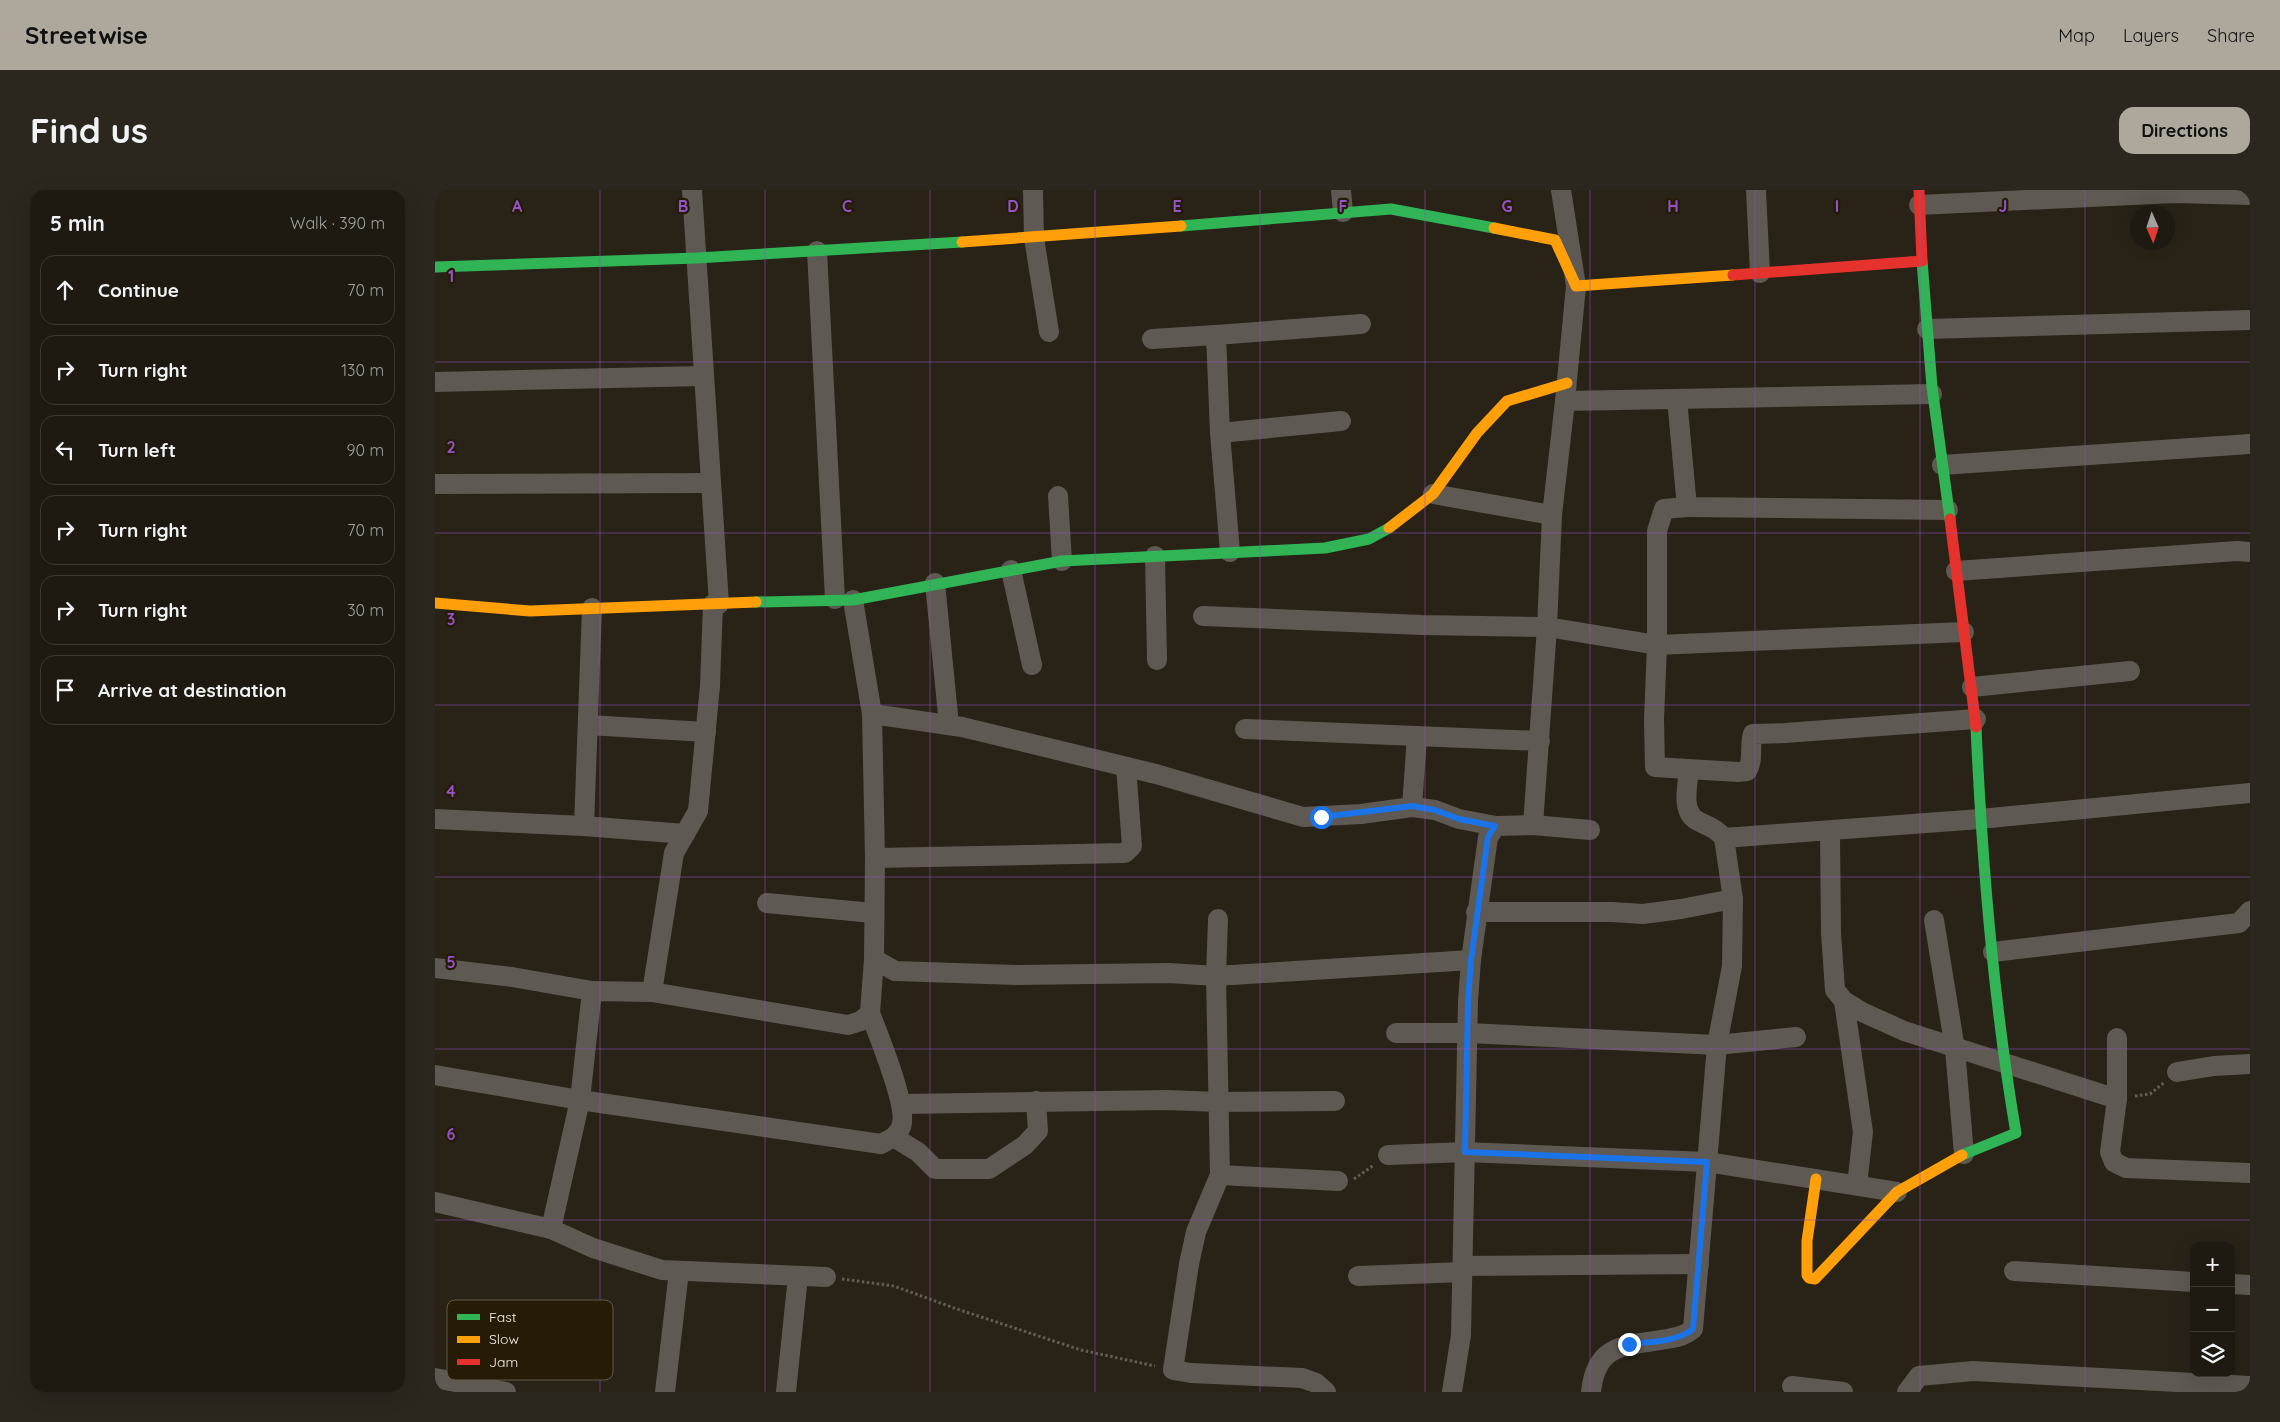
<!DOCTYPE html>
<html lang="en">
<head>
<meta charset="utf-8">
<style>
  body { margin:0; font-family:Quicksand,sans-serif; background:#2b271f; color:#f1f3f6 }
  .controls { position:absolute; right:15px; bottom:15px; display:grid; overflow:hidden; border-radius:10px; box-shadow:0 5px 20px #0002 }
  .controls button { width:45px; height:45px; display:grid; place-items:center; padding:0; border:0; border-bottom:1px solid #3c3831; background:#1e1a11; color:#f1f3f6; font:25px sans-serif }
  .compass { position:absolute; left:1695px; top:15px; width:45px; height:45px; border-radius:50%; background:#1e1a11; box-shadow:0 5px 20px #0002; rotate:177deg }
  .stop { position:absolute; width:15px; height:15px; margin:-11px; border:4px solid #1a73e8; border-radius:50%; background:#fff }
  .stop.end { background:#1a73e8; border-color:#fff; box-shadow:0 1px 5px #0008 }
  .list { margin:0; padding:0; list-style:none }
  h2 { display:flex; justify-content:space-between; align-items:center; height:65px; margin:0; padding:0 20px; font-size:21px }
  h2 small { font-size:16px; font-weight:400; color:#a1a19f }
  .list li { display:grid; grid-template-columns:32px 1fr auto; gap:15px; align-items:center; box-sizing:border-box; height:70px; margin:0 10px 10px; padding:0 10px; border:1px solid #3c3831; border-radius:15px }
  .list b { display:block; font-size:19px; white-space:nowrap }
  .list em { font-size:16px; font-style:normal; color:#a1a19f }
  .icon { flex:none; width:28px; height:28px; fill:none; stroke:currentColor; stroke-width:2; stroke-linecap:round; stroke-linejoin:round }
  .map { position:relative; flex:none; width:1815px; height:1202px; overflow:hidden; border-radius:15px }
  header { display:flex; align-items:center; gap:30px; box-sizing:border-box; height:70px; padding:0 25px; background:#aea89c; color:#111 }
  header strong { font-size:24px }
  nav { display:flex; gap:28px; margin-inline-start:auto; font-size:18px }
  .intro { display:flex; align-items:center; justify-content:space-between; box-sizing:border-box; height:120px; padding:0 30px }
  h1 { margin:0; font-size:35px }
  .button { padding:12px 22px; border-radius:15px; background:#aea89c; color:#111; font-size:18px; font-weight:700 }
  main { display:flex; gap:30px; padding:0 30px }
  aside { flex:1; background:#1e1a11; border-radius:15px; box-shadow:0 5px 20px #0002 }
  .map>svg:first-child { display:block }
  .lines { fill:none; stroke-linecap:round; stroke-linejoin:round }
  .path { stroke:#625e55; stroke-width:3; stroke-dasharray:2.5 2.5; stroke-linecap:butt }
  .street { stroke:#5e5952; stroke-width:20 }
  .fast { stroke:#30b455; stroke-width:11 }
  .slow { stroke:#ff9f0a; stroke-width:11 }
  .jam { stroke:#e5322d; stroke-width:11 }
  .route { stroke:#1a73e8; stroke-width:6 }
  .grid { fill:none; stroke:#9453c6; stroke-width:1; stroke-opacity:0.55 }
  .key { fill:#251b07; stroke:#645b49; stroke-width:1 }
  .key-label { font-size:14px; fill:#f6f0e4 }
  .grid-label { font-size:16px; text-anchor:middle; font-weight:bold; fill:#9453c6; stroke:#251b07; stroke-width:4.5; stroke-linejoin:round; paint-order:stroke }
</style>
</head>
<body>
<header>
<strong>Streetwise</strong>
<nav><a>Map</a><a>Layers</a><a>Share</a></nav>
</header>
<div class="intro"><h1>Find us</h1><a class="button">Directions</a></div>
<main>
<aside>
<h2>5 min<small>Walk · 390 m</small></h2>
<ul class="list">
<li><svg class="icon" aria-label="ahead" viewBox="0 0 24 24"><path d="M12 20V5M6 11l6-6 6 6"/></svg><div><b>Continue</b></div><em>70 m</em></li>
<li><svg class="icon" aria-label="right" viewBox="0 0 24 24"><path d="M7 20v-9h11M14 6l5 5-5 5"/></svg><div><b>Turn right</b></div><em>130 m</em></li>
<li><svg class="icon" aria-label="left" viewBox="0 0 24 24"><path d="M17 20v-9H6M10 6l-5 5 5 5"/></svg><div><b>Turn left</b></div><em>90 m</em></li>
<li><svg class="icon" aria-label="right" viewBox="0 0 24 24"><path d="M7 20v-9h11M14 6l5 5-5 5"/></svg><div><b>Turn right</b></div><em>70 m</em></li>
<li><svg class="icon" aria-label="right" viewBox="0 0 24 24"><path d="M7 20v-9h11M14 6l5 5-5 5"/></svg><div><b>Turn right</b></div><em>30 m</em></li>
<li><svg class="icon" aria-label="arrive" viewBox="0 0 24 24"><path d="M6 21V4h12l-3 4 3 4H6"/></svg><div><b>Arrive at destination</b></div></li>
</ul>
</aside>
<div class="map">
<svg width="1815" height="1202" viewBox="0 0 1815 1202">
  <rect width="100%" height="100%" fill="#282217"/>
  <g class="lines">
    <g class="path">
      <polyline points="1700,906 1715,904 1730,892"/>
      <polyline points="919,989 939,975"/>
      <polyline points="407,1089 459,1096 519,1118 646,1160 720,1176"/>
    </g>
    <g class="street">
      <polyline points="257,0 284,414"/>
      <polyline points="598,0 599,48 614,142"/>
      <polyline points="906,0 908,22"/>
      <polyline points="1321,0 1325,83"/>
      <polyline points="1484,15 1740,3 1815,5"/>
      <polyline points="382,61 400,409"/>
      <polyline points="1492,139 1815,130"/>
      <polyline points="717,149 781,145"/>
      <polyline points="0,192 269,186"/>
      <polyline points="1242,209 1252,317 1513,320"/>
      <polyline points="1130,211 1497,204"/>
      <polyline points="785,243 906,231"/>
      <polyline points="1507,275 1815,254"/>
      <polyline points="0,294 275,293"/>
      <polyline points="998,304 1117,325"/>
      <polyline points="623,306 627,371"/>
      <polyline points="1252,317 1229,319 1222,341 1222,455 1529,442"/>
      <polyline points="795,362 785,243 781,145 926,134"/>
      <polyline points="720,366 722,470"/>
      <polyline points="576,380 597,475"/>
      <polyline points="1521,381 1802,361 1815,362"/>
      <polyline points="500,393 514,535"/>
      <polyline points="418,410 437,524 440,668 439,769 460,781 581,785 734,783 781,786 1036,770"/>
      <path d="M768,426l219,9 125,2 110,18 -3,75 1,47 83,5 9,-1c7,-11 2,-24 6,-37l32,-1 191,-14"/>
      <polyline points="1537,497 1695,481"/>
      <polyline points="437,524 527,537 721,584 868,627 926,624 977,617 1000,620 1024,629 1061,636"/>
      <polyline points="153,535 271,542"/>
      <polyline points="810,539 1105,551"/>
      <path d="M1254,579c-1,16 -9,43 9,52 11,6 18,7 26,17l256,-19 270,-26"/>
      <polyline points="977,617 982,546"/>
      <polyline points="0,629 149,636 250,644"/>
      <polyline points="1098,635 1112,437 1117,325 1130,211 1141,96 1126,0"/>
      <polyline points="149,636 157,418"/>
      <polyline points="1395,642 1396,743 1400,800 1409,811 1427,822 1469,841 1682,909"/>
      <polyline points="440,668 690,663 697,656 691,577"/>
      <polyline points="332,713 438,723"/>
      <polyline points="1041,722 1177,722 1208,724 1246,719 1298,709 1289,648"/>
      <polyline points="783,729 781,786 785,985 761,1042 754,1074 738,1180 756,1183 867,1188 881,1193 891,1202"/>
      <polyline points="1499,730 1520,859 1529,964"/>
      <polyline points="1558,762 1804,733 1815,721"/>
      <polyline points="0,778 77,787 157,801"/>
      <polyline points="217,802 413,835 426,831 435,823 439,769"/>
      <polyline points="1409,811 1428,942 1422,995"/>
      <polyline points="961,843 1033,843 1282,855 1361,847"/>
      <polyline points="1682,848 1682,909 1675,962 1679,972 1691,978 1815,983"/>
      <polyline points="1742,882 1779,876 1815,874"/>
      <path d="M0,885l145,25 301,44c9,-5 16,-7 20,-17 8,-18 -23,-93 -31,-114"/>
      <polyline points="466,914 732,910 784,912 900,911"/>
      <polyline points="460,948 483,962 500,979 554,979 590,955 603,941 601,911"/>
      <polyline points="953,965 1030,962 1272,972 1462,1002"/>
      <polyline points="785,985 903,991"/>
      <polyline points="0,1012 116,1039 145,910 157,801 217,802 239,663 263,621 275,496 278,414"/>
      <polyline points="116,1039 158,1058 227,1080 391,1087"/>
      <polyline points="1028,1076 1264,1074"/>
      <polyline points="1579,1081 1759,1092"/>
      <polyline points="923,1086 1028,1082"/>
      <polyline points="1796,1094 1815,1095"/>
      <polyline points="0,1188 71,1202"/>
      <polyline points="1357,1196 1408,1202"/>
      <polyline points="230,1202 244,1081"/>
      <polyline points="351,1202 363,1086"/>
      <polyline points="1017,1202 1026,1145 1033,811 1036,770 1053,647 1061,636 1098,635 1155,640"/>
      <path d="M1156,1202c5,-50 36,-46 76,-53 10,-2 18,-3 26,-10l24,-284 15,-79 1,-67"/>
      <polyline points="1472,1202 1484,1186 1538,1181 1815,1196"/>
    </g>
    <g class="fast">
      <polyline points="746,36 956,19 1059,38"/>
      <polyline points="1487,71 1497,197 1515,329"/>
      <polyline points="0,77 262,68 527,52"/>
      <polyline points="321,412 418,410 627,371 890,358 934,349 954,338"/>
      <path d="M1527,965l54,-22c-23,-134 -34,-271 -40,-406"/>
    </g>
    <g class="slow">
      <polyline points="1059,38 1120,50 1141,96 1298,85"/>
      <polyline points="527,52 746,36"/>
      <polyline points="954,338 998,304 1042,243 1072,211 1132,193"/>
      <polyline points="0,413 95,421 321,412"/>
      <polyline points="1381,989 1372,1051 1372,1085 1374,1088 1380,1089 1462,1002 1527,965"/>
    </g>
    <g class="jam">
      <polyline points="1298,85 1487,71 1484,0"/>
      <polyline points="1515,329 1541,537"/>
    </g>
  </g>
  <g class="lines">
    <path class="route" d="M886,627l91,-11 23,4 24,9 36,7 -7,11 -17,123 -3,41 -3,151 242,10 -14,167c-16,13 -45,13 -64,15"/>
  </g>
  <path class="grid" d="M165,0v1202M330,0v1202M495,0v1202M660,0v1202M825,0v1202M990,0v1202M1155,0v1202M1320,0v1202M1485,0v1202M1650,0v1202M0,172h1815M0,343h1815M0,515h1815M0,687h1815M0,859h1815M0,1030h1815"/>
  <rect x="12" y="1110" width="166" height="80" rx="8" class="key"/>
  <rect x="22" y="1124" width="23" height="6" fill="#30b455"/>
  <rect x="22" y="1146" width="23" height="7" fill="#ff9f0a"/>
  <rect x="22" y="1169" width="23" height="6" fill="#e5322d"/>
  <g class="key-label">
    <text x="54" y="1132">Fast</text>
    <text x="54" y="1154">Slow</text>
    <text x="54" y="1177">Jam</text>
  </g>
  <g class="grid-label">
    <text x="82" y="22">A</text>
    <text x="248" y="22">B</text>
    <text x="412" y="22">C</text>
    <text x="578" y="22">D</text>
    <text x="742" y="22">E</text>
    <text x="908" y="22">F</text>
    <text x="1072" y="22">G</text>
    <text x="1238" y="22">H</text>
    <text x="1402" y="22">I</text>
    <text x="1568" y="22">J</text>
    <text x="16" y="92">1</text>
    <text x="16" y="263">2</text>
    <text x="16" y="435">3</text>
    <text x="16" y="607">4</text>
    <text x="16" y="778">5</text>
    <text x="16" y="950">6</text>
  </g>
</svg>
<div class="controls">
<button>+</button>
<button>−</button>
<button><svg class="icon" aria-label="layers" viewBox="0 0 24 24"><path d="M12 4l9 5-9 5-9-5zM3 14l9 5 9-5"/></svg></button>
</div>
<svg class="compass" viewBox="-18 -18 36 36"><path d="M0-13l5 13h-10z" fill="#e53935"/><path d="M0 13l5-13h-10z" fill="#a1a19f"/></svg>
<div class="stop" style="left:886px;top:627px"></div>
<div class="stop end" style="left:1194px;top:1154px"></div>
</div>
</main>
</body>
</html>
